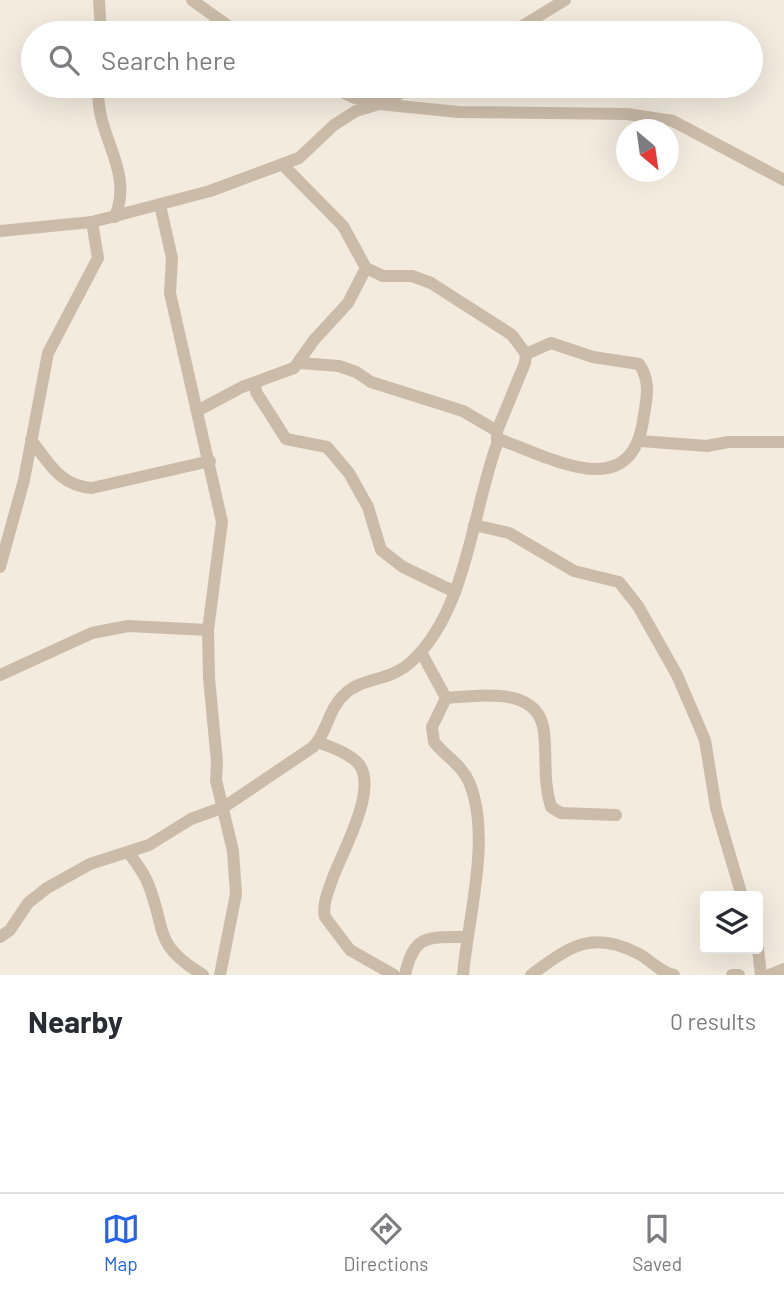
<!DOCTYPE html>
<html lang="en">
<head>
<meta charset="utf-8">
<style>
  body { margin:0; font-family:Barlow,sans-serif; background:#f2f2f3; color:#2b2b33 }
  .controls { position:absolute; right:21px; bottom:21px; display:grid; overflow:hidden; border-radius:7px; box-shadow:0 7px 28px #0002 }
  .controls button { width:63px; height:63px; display:grid; place-items:center; padding:0; border:0; border-bottom:2px solid #e1e1e2; background:#fff; color:#2b2b33; font:35px sans-serif }
  .compass { position:absolute; left:616px; top:119px; width:63px; height:63px; border-radius:50%; background:#fff; box-shadow:0 7px 28px #0002; rotate:151deg }
  .list { margin:0; padding:0; list-style:none }
  h2 { display:flex; justify-content:space-between; align-items:center; height:91px; margin:0; padding:0 28px; font-size:30px }
  h2 small { font-size:23px; font-weight:400; color:#7c7c81 }
  .icon { flex:none; width:38px; height:38px; fill:none; stroke:currentColor; stroke-width:2; stroke-linecap:round; stroke-linejoin:round }
  .map { position:relative; flex:none; width:784px; height:975px; overflow:hidden }
  .search { position:absolute; background:#fff; box-shadow:0 7px 28px #0002; left:21px; right:21px; top:21px; height:77px; display:flex; align-items:center; gap:18px; box-sizing:border-box; padding:0 24px; border-radius:38px; color:#7c7c81; font-size:26px }
  .sheet { height:217px; background:#fff }
  nav { display:flex; justify-content:space-around; align-items:center; box-sizing:border-box; height:98px; border-top:2px solid #e1e1e2; background:#fff; font-size:19px; color:#7c7c81 }
  nav a { display:grid; justify-items:center; gap:4px }
  nav .on { color:#2563eb }
  .map>svg:first-child { display:block }
  .lines { fill:none; stroke-linecap:round; stroke-linejoin:round }
  .minor { stroke:#cbbca9; stroke-width:12 }
</style>
</head>
<body>
<div class="map">
<svg width="784" height="975" viewBox="0 0 784 975">
  <rect width="100%" height="100%" fill="#f3ebde"/>
  <g class="lines">
    <g class="minor">
      <polyline points="99,0 101,33"/>
      <polyline points="192,0 238,33"/>
      <polyline points="511,33 565,0"/>
      <path d="M99,86c-6,48 36,82 16,131"/>
      <polyline points="329,86 355,98 379,104 415,86"/>
      <polyline points="160,205 172,258 170,293 222,522 208,630 209,678 217,762 216,780 233,851 236,894 220,975"/>
      <polyline points="0,231 92,222 210,191 299,158 334,125 356,111 379,104 458,112 627,114 673,121 784,180"/>
      <polyline points="300,363 339,366 356,372 371,382 463,411 497,431"/>
      <polyline points="255,383 256,392 286,439 327,447 349,473 368,507 381,550 403,567 455,592"/>
      <polyline points="197,411 242,387 294,368 314,340 348,303 366,268"/>
      <path d="M498,439c52,18 132,66 145,-18 3,-20 9,-39 -4,-57l-46,-7 -42,-14 -25,11"/>
      <path d="M31,440c18,23 29,46 61,48l118,-27"/>
      <polyline points="640,441 707,446 728,442 784,442"/>
      <polyline points="474,525 509,533 574,571 619,582 638,606 677,675 705,740 716,808 742,896"/>
      <polyline points="0,567 24,480 48,353 98,258 92,222"/>
      <polyline points="421,652 446,698"/>
      <polyline points="0,675 92,633 128,626 208,630"/>
      <path d="M446,698l-14,29 2,15c11,14 28,23 35,40 23,54 -1,135 -6,193"/>
      <path d="M446,698c34,-2 93,-13 98,34 3,27 -1,49 7,75l10,6 55,2"/>
      <path d="M318,742c13,5 28,10 39,20 24,24 -16,92 -25,118 -4,12 -10,25 -7,37l25,33 44,25"/>
      <path d="M129,853c7,10 16,21 20,33 18,47 4,58 54,89"/>
      <path d="M0,937l10,-7 18,-27 19,-15 43,-24 59,-19 42,-26 33,-12 89,-60c14,-13 15,-39 33,-54 17,-16 44,-11 66,-32 55,-51 60,-149 85,-217v-13l28,-68 1,-9 -14,-19 -81,-52 -19,-7h-29l-17,-8 -23,-42 -60,-61"/>
      <polyline points="758,949 761,975"/>
      <path d="M405,975c9,-41 23,-38 61,-38"/>
      <path d="M531,975c37,-27 60,-46 106,-22 13,6 22,19 37,22"/>
      <polyline points="732,975 739,975"/>
      <polyline points="769,975 784,969"/>
    </g>
  </g>
</svg>
<div class="controls">
<button><svg class="icon" aria-label="layers" viewBox="0 0 24 24"><path d="M12 4l9 5-9 5-9-5zM3 14l9 5 9-5"/></svg></button>
</div>
<svg class="compass" viewBox="-18 -18 36 36"><path d="M0-13l5 13h-10z" fill="#e53935"/><path d="M0 13l5-13h-10z" fill="#7c7c81"/></svg>
<div class="search"><svg class="icon" aria-label="search" viewBox="0 0 24 24"><circle cx="10" cy="10" r="6"/><path d="M15 15l6 6"/></svg>Search here</div>
</div>
<section class="sheet">
<h2>Nearby<small>0 results</small></h2>
<ul class="list">
</ul>
</section>
<nav>
<a class="on"><svg class="icon" aria-label="map" viewBox="0 0 24 24"><path d="M3 6l6-2 6 2 6-2v14l-6 2-6-2-6 2zM9 4v14M15 6v14"/></svg>Map</a>
<a><svg class="icon" aria-label="directions" viewBox="0 0 24 24"><path d="M12 3l9 9-9 9-9-9zM9 14v-3h6M13 9l2 2-2 2"/></svg>Directions</a>
<a><svg class="icon" aria-label="saved" viewBox="0 0 24 24"><path d="M7 4h10v16l-5-4-5 4z"/></svg>Saved</a>
</nav>
</body>
</html>
